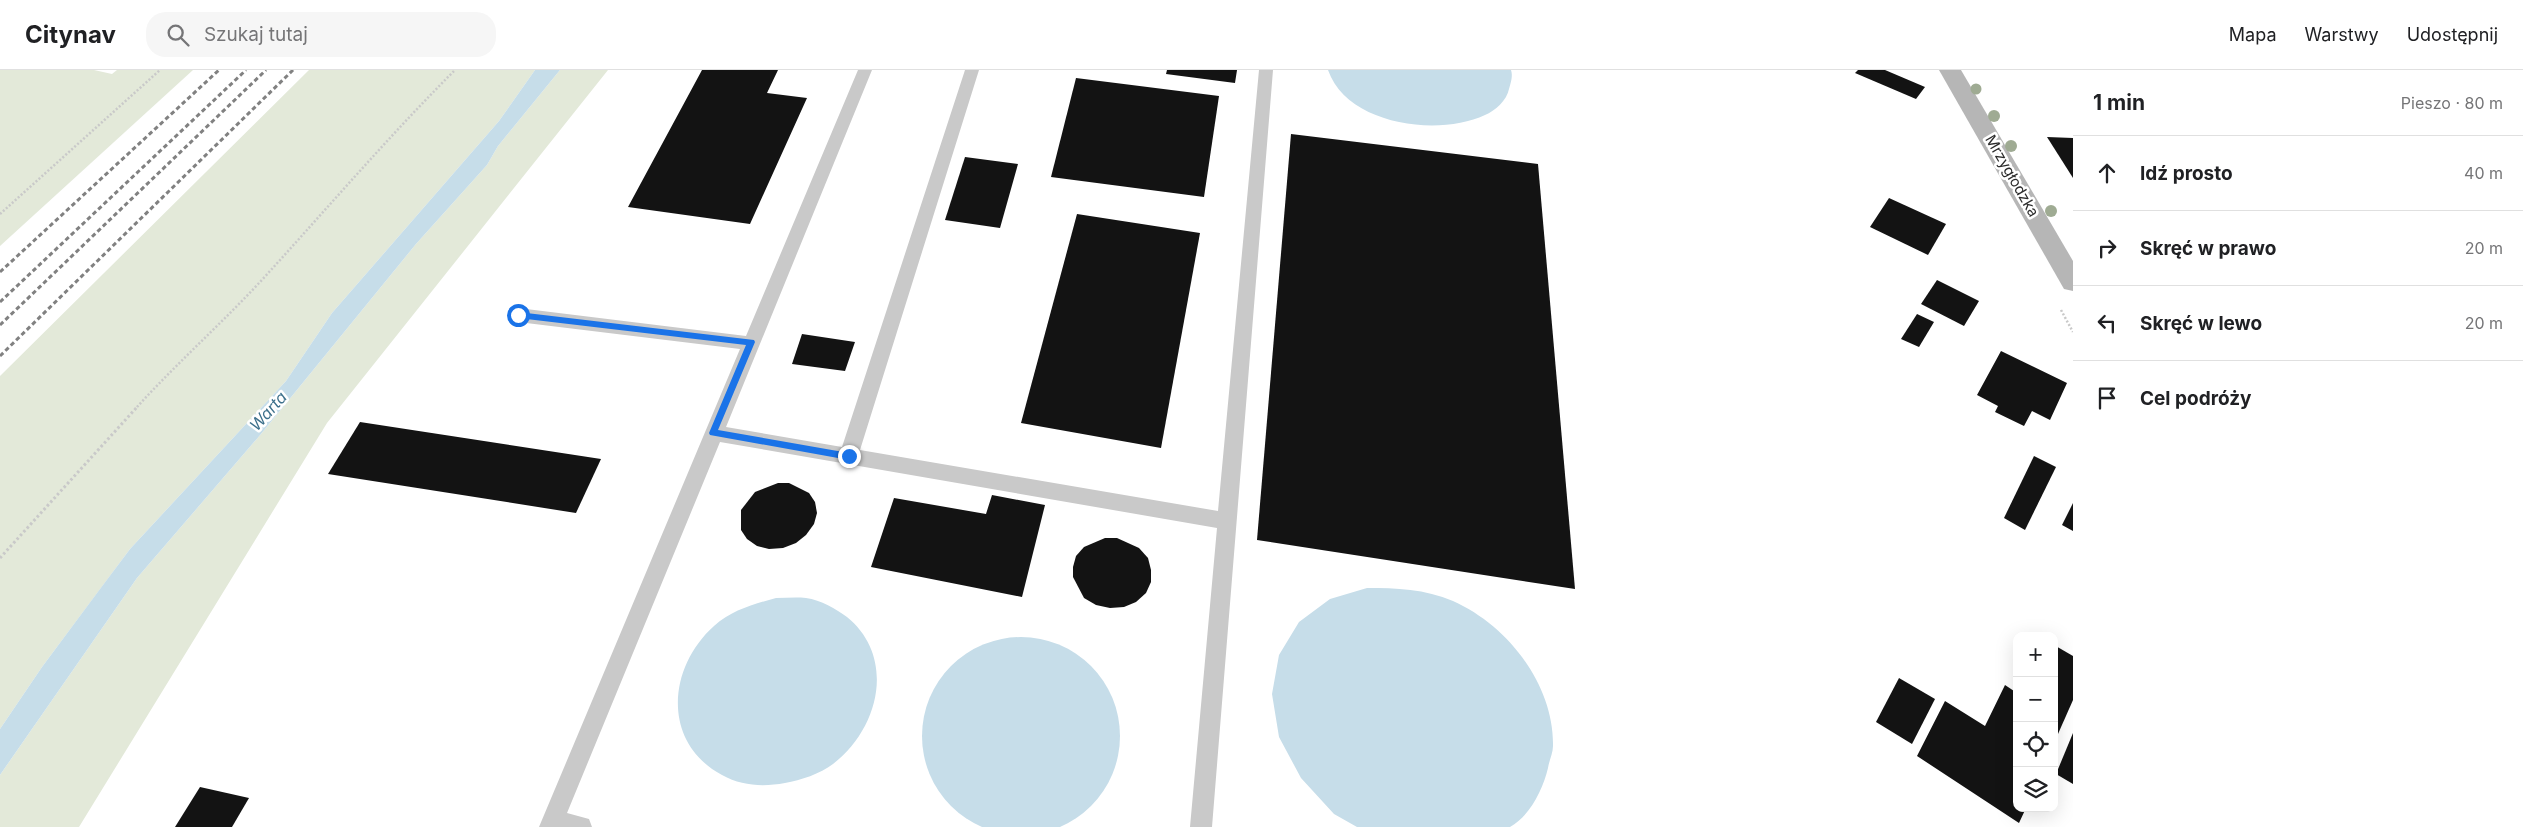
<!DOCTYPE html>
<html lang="pl">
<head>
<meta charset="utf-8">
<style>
  body { margin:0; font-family:Inter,sans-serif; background:#f6f6f6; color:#202124 }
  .controls { position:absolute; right:15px; bottom:15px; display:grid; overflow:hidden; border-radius:10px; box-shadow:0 5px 20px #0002 }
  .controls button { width:45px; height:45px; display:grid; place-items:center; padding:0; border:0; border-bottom:1px solid #e0e0e0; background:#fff; color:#202124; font:25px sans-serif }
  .stop { position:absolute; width:15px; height:15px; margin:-11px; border:4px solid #1a73e8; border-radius:50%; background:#fff }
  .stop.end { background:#1a73e8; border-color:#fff; box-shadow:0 1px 5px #0008 }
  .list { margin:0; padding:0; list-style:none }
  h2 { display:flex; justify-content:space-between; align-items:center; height:65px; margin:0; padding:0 20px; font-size:21px }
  h2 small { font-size:16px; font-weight:400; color:#757577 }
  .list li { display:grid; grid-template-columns:32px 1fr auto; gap:15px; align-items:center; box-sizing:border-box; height:75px; padding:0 20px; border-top:1px solid #e0e0e0 }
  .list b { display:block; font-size:19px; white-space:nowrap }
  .list em { font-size:16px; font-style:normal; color:#757577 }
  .icon { flex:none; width:28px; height:28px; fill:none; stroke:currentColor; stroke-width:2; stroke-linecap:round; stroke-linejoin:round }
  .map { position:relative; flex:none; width:2073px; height:757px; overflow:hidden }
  header { display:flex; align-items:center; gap:30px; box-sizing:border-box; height:70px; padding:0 25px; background:#fff; border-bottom:1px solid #e0e0e0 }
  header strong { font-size:24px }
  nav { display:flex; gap:28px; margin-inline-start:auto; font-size:18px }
  .search { width:350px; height:45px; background:#f6f6f6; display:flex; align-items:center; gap:12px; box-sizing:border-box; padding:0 18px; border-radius:20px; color:#757577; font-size:19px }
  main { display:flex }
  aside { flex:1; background:#fff }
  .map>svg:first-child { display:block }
  .green { fill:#e3e9d9 }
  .water { fill:#c6dde9 }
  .building { fill:#131313 }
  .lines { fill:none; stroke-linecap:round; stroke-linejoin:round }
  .path-far1 { stroke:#c9c9c9; stroke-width:2.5; stroke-dasharray:2 2; stroke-linecap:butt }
  .path { stroke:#c9c9c9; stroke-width:3; stroke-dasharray:2.5 2.5; stroke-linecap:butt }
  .lane { fill:#c9c9c9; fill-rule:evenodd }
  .secondary { fill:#b6b6b6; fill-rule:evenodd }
  .rail { stroke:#818181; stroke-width:3; stroke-dasharray:4.5 3; stroke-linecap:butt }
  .tree { fill:#9fab93 }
  .route { fill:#1a73e8 }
  .labels { text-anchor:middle; stroke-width:5; stroke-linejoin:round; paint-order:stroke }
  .street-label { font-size:15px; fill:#2c2c2c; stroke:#fff }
  .water-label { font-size:16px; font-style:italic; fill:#3d708b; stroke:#fff }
</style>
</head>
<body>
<header>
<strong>Citynav</strong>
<div class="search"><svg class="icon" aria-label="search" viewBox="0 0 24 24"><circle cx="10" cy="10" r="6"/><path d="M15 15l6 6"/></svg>Szukaj tutaj</div>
<nav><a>Mapa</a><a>Warstwy</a><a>Udostępnij</a></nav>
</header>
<main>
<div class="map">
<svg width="2073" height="757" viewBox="0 0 2073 757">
  <rect width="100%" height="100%" fill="#fff"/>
  <g class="green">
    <polygon points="0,0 94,0 112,4 117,0 193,0 0,176"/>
    <polygon points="309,0 535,0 499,51 332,243 286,311 130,479 42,597 0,659 0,306"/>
    <polygon points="560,0 608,0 327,353 79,757 0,757 0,705 137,508 261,364 416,174 487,95 498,76"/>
  </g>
  <g class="water">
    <polygon points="535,0 560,0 498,76 487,95 416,174 261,364 137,508 0,705 0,659 42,597 100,519 130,479 286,311 332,243 499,51"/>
    <path d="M1328,0h183c2,6 0,12 -2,19 -2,11 -14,22 -24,26 -47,22 -138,10 -157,-45z"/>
    <path d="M1367,518c29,0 58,1 86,13 54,24 101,83 100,145 0,7 -4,15 -5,22 -5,21 -18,48 -38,59h-153l-23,-13 -33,-36 -22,-41 -7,-43 7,-39 20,-33 31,-23z"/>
    <path d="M776,528c10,0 20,-1 30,0 15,2 30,11 41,19 49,40 33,111 -14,147 -13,10 -32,16 -48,19 -22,4 -43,3 -63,-8 -60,-32 -55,-107 -8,-149 18,-16 40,-22 62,-28z"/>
    <circle cx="1021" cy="666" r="99"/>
  </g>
  <g class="building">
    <polygon points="702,0 778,0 767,23 807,28 750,154 628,137"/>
    <polygon points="1167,0 1237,0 1235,13 1166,4"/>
    <polygon points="1858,0 1885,0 1925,17 1916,29 1855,3"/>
    <polygon points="1076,8 1219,26 1204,127 1051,107"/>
    <polygon points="1291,64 1538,94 1575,519 1257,470"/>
    <polygon points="2047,67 2073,68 2073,108"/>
    <polygon points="965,87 1018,94 1000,158 945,150"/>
    <polygon points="1889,128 1946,154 1928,185 1870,157"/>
    <polygon points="1077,144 1200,163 1161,378 1021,353"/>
    <polygon points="1937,210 1979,231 1964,256 1921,234"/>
    <polygon points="1917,244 1934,252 1919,277 1901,269"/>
    <polygon points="802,264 855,272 845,301 792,294"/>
    <polygon points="2001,281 2067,313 2050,350 2032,341 2024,356 1995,342 1998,336 1977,325"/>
    <polygon points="360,352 601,389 576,443 328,404"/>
    <polygon points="2034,386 2056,397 2025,460 2004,448"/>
    <polygon points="778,413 789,413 809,423 815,432 817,443 814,454 806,465 796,473 783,478 769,479 757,476 747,469 741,460 741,440 755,422"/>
    <polygon points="992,425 1045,435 1022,527 871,497 894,428 986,444"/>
    <polygon points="2073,433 2073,461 2062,455"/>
    <polygon points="1105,468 1117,468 1139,478 1148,488 1151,500 1151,512 1146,523 1136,532 1124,537 1110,538 1096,535 1084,528 1073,507 1073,497 1076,486 1084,477"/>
    <polygon points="2054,575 2073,586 2073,630 2054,673"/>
    <polygon points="1899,608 1935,629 1912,674 1876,652"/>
    <polygon points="2005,615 2017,623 2017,738 2026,738 2019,753 1917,686 1945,631 1985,656"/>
    <polygon points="2073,663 2073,714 2056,704"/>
    <polygon points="200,717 249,728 232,757 175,757"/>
  </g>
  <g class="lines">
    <g class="path-far1">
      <polyline points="0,144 160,0"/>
      <polyline points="2061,240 2073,262"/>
      <path d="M137,337c39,-43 83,-82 123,-125 65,-71 127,-144 195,-212"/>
    </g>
    <polyline class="path" points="0,488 138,336"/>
    <polygon class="lane" points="858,0 872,0 726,357 842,377 965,0 979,0 860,380 1218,441 1259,0 1273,0 1212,757 1190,757 1217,458 720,372 567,743 589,749 592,757 539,757 740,279 518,252 512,250 509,245 512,240 518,238 746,266"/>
    <polygon class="secondary" points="1939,0 1961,0 2073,191 2073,221 2064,219"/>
    <g class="rail">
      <polyline points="0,202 219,0"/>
      <polyline points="0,232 246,0"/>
      <polyline points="0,255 266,0"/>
      <polyline points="0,286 293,0"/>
    </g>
  </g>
  <g class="tree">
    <circle cx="1976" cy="19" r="5.5"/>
    <circle cx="1994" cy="46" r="6"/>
    <circle cx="2011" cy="76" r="6"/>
    <circle cx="2051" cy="141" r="6"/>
  </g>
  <polygon class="route" points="518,242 754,270 755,272 718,360 849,383 853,386 849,390 710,365 709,363 746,275 518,248 514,245"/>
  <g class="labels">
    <g class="street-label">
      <text transform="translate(2012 106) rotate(60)" y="5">Mrzygłodzka</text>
    </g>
    <g class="water-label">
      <text transform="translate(268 341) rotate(-48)" y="6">Warta</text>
    </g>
  </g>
</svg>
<div class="controls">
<button>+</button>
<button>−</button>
<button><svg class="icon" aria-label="locate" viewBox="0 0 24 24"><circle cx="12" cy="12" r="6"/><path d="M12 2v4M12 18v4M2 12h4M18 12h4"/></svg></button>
<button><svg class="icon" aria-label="layers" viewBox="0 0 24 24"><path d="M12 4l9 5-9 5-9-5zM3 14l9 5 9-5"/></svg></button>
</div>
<div class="stop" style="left:518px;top:245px"></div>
<div class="stop end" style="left:849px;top:386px"></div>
</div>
<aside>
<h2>1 min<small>Pieszo · 80 m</small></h2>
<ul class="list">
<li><svg class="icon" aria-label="ahead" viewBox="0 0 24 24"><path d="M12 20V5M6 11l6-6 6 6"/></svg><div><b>Idź prosto</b></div><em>40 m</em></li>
<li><svg class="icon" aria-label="right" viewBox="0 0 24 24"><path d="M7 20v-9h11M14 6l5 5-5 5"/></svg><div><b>Skręć w prawo</b></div><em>20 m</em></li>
<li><svg class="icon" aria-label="left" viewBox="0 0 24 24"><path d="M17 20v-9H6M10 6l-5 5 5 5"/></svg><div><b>Skręć w lewo</b></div><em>20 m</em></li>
<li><svg class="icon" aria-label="arrive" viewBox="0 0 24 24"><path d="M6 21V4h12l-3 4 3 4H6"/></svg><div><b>Cel podróży</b></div></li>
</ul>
</aside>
</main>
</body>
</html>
